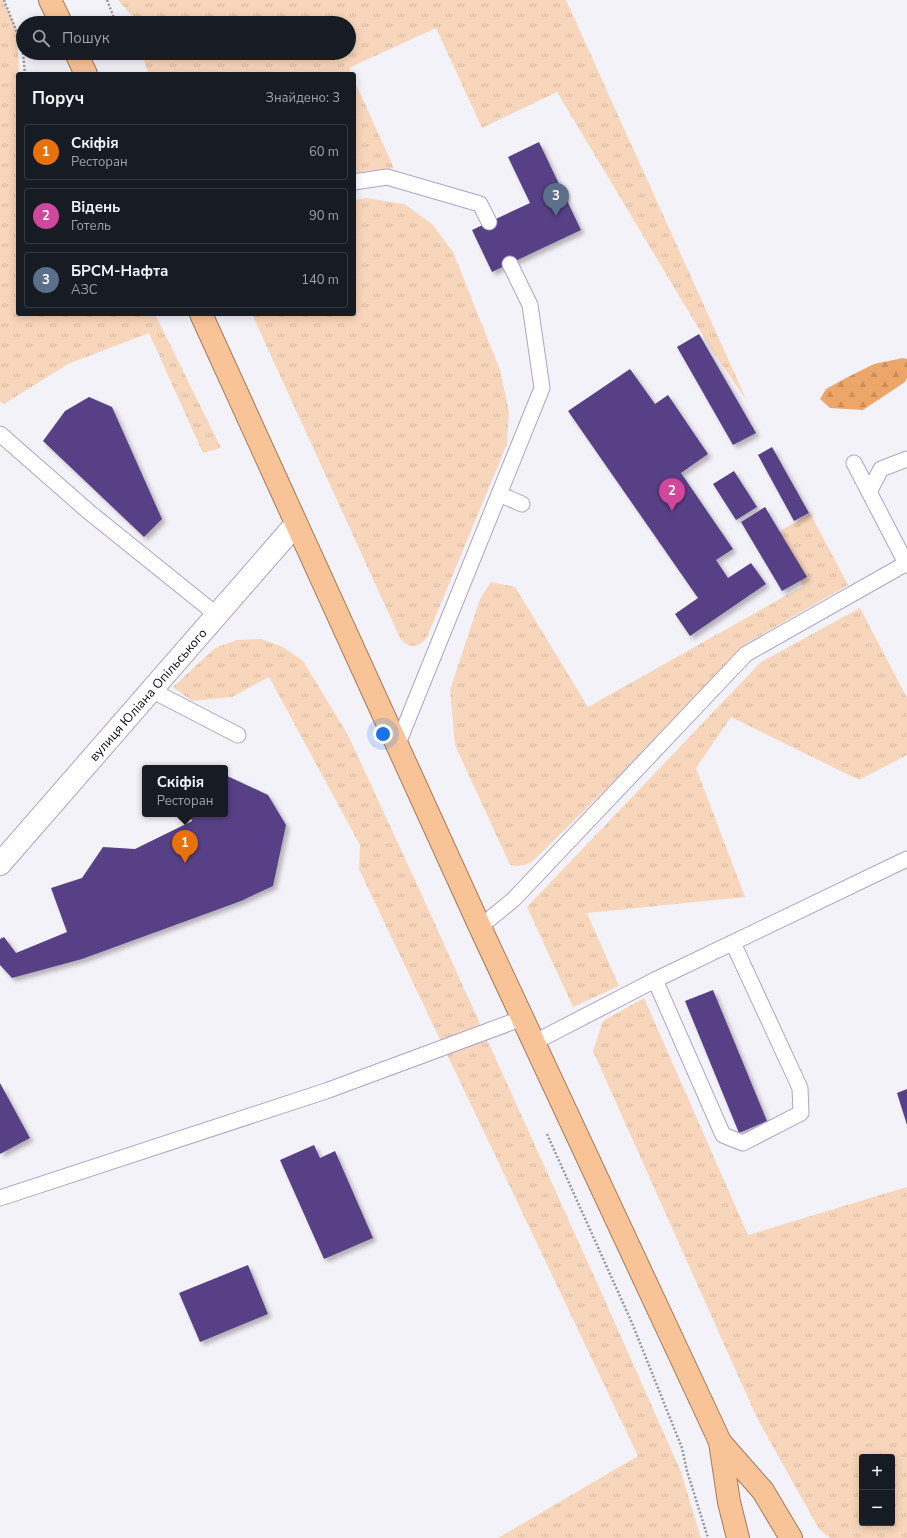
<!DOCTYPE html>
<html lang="uk">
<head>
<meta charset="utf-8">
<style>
  body { margin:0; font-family:"Nunito Sans",sans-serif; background:#20242c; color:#f1f3f6 }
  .controls { position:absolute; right:12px; bottom:12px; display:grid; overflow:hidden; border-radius:4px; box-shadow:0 2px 10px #0003 }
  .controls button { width:36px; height:36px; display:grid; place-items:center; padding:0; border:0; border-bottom:1px solid #363941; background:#171b24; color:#f1f3f6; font:20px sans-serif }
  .you { position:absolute; left:383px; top:734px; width:14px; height:14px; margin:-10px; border:3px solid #fff; border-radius:50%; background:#1a73e8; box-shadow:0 0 0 6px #1a73e833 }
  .badge { display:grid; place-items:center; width:26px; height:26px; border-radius:50%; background:#7c3aed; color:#fff; font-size:13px; font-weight:700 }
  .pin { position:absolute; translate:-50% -33px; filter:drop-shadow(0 1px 2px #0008) }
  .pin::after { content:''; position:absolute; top:21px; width:14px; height:12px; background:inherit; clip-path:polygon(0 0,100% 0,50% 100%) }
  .popup { position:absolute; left:142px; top:765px; width:86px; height:52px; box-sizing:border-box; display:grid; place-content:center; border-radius:4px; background:#171b24; filter:drop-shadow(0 1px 3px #0005); font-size:13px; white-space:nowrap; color:#9ea1a6 }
  .popup b { font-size:15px; color:#f1f3f6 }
  .popup::after { content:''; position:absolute; left:50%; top:100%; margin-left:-8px; border:8px solid transparent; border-top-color:#171b24 }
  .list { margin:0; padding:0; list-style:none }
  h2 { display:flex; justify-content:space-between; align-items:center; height:52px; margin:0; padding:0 16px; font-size:17px }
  h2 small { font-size:13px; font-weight:400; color:#9ea1a6 }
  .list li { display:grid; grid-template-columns:26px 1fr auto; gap:12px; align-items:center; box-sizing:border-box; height:56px; margin:0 8px 8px; padding:0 8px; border:1px solid #363941; border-radius:4px }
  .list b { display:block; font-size:15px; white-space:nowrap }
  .list p { margin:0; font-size:13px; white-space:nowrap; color:#9ea1a6 }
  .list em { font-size:13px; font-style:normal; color:#9ea1a6 }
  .icon { flex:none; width:22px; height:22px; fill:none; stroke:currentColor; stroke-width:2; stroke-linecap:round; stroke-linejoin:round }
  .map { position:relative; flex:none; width:907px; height:1538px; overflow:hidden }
  .search { position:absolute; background:#171b24; box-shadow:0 2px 10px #0003; left:16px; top:16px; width:340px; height:44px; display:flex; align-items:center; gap:10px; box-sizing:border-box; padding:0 14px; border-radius:22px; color:#9ea1a6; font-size:15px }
  .panel { position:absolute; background:#171b24; box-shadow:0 2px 10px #0003; left:16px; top:72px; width:340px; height:244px; border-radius:4px }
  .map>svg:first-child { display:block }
  .grass { fill:url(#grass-tufts); fill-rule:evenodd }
  .forest { fill:url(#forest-firs) }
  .building { fill:#584086; filter:url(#shadow) }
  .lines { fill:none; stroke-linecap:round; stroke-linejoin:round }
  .service-casing { stroke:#ada4c5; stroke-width:17 }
  .minor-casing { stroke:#ada4c5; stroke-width:24 }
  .trunk-casing { stroke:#a57959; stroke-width:24 }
  .path { stroke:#96949c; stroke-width:2.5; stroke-dasharray:2 2; stroke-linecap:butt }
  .service { stroke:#fff; stroke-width:15 }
  .minor { stroke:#fff; stroke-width:22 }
  .trunk { stroke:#f8c497; stroke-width:22 }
  .labels { text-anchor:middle; stroke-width:4; stroke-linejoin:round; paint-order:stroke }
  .street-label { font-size:13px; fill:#0d0a15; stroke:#fff }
</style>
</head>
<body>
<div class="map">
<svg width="907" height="1538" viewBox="0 0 907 1538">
  <defs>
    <pattern id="grass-tufts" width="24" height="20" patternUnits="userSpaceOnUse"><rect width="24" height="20" fill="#f8d6bb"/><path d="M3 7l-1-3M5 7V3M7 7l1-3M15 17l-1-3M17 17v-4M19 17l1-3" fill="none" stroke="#d3b6a0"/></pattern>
    <pattern id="forest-firs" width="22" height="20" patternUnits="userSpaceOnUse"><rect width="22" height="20" fill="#eda66a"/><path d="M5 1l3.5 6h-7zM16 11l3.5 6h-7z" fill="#ca8e5b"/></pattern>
    <filter id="shadow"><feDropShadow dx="3.5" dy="3.5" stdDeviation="2" flood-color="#0004"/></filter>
  </defs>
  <rect width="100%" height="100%" fill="#f4f2f9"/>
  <g class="grass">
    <polygon points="0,0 3,0 17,29 19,74 18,74 18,314 155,314 221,448 203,453 149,333 68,364 4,404 0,401"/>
    <polygon points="118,0 566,0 747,401 711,349 557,92 482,128 436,28 349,68 351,74 148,74 142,53 349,53 349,23 134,23 132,16"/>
    <polygon points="354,80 394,168 354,173"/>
    <path d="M366,198l38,6 28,20 21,28 47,118 9,42 -2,32 -80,193c-7,11 -19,12 -27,1l-148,-324h102v-114z"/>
    <path d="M810,513l38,72 -106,61 -84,92 -124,122c-8,6 -14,7 -24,5l-55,-120 -5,-55 30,-91 11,-17 24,5 73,120 215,-121 -26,-53z"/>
    <polygon points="860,608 907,698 907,755 859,780 731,717 696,768 745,897 587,913 619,986 573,1007 527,907 761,662"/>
    <polygon points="261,639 283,647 303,661 348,735 420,891 602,1294 681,1472 701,1538 498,1538 638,1456 359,869 360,845 269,677 232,697 192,701 173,687 215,648 237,640"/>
    <path d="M644,998l104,237 159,-48v351h-77l-11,-9 -62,-111 -164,-367 10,-30zM862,1457h30v66h-30z"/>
  </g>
  <polygon class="forest" points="903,358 907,359 907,378 905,382 863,410 830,408 820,399 826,389 844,379 874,364"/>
  <g class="building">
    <polygon points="539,142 581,230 492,272 472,230 530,203 508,157"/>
    <polygon points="699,334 756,433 733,445 677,347"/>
    <polygon points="630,369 655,404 668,395 708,454 681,473 733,549 716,560 728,578 751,563 766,584 690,636 675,614 698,598 568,411"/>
    <polygon points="89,397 112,407 162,519 144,537 43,441 65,411"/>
    <polygon points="772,447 809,513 794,521 758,455"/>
    <polygon points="734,471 757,507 736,520 713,484"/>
    <polygon points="765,507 807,577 782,591 741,522"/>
    <polygon points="225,775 268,795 286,825 273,886 241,901 82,959 12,978 0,965 0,939 4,937 16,953 67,932 51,888 82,878 103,847 135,849 192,821 189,814 225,814"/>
    <polygon points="713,990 767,1121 739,1133 685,1001"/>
    <polygon points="0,1083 30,1138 0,1154"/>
    <polygon points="907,1089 907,1125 897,1093"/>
    <polygon points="314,1145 320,1158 335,1151 373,1238 324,1259 280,1160"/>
    <polygon points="248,1265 268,1314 200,1342 179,1293"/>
  </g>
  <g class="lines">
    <defs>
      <g id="service">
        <polyline points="354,182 387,177 480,204 489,222"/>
        <polyline points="0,434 89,512 217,615"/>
        <polyline points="854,463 907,565"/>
        <polyline points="869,492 881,469 907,459"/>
        <polyline points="499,494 522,504"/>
        <polyline points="151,690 238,735"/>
        <polyline points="397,746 542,388 530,305 510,264"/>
        <polyline points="480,927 514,899 746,654 907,563"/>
        <polyline points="655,980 723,1135 743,1143 801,1113 800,1088 733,943"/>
        <polyline points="535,1042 655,980 907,859"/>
        <polyline points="0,1198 326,1091 523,1018"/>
      </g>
      <g id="minor">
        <path id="s1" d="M0,864l296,-340"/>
      </g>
      <g id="trunk">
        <polyline points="50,0 61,23"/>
        <polyline points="76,53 86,74"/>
        <polyline points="201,314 480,927 716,1433 720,1442 729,1502 738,1538"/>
        <polyline points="720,1442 763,1491 791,1538"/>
      </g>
    </defs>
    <use href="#service" class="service-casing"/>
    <use href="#minor" class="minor-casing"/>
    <use href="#trunk" class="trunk-casing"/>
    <g class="path">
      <polyline points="4,0 23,48"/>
      <polyline points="107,0 116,23"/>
      <polyline points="23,53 25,74"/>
      <polyline points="547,1134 632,1323 682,1448 687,1471 708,1538"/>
    </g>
    <use href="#service" class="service"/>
    <use href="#minor" class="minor"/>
    <use href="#trunk" class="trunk"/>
  </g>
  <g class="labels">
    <g class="street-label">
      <text dy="5" stroke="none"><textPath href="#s1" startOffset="225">вулиця Юліана Опільського</textPath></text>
    </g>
  </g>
</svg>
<div class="controls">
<button>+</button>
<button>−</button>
</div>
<div class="you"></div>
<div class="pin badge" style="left:185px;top:863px;background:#e8710a">1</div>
<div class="popup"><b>Скіфія</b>Ресторан</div>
<div class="pin badge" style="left:672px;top:511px;background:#d1479c">2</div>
<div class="pin badge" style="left:556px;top:216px;background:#5c6f8a">3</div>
<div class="search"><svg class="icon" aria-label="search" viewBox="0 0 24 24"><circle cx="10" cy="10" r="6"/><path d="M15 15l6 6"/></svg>Пошук</div>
<section class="panel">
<h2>Поруч<small>Знайдено: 3</small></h2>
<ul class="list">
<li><span class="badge" style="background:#e8710a">1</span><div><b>Скіфія</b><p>Ресторан</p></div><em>60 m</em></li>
<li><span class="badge" style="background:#d1479c">2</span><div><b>Відень</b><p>Готель</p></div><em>90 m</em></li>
<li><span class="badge" style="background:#5c6f8a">3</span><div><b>БРСМ-Нафта</b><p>АЗС</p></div><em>140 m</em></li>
</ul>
</section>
</div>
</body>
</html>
